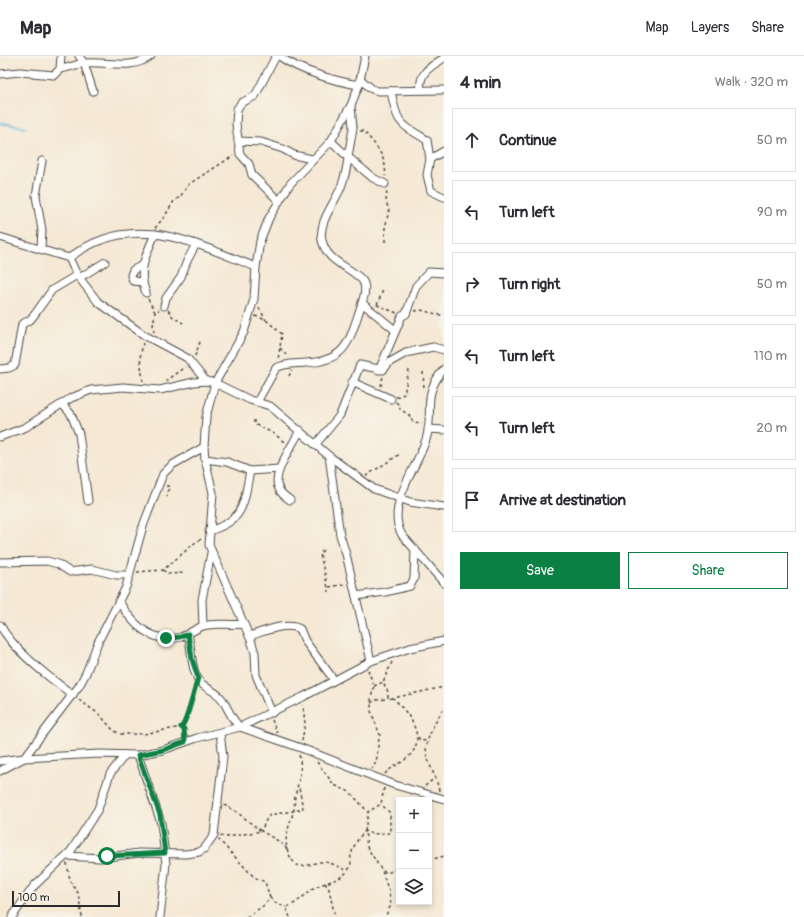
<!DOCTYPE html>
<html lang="en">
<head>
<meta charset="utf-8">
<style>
  body { margin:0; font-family:Pangolin,sans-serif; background:#f2f2f3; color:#2b2b33 }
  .controls { position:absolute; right:12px; bottom:12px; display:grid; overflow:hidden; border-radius:0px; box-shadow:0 2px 6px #0003 }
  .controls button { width:36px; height:36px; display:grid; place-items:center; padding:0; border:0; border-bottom:1px solid #e1e1e2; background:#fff; color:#2b2b33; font:20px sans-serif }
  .scale { position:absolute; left:12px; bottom:10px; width:108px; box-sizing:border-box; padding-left:4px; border:2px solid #2b2b2b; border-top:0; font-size:11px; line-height:14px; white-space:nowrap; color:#2b2b2b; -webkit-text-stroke:3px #f7f3e8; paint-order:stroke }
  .stop { position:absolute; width:12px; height:12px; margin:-9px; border:3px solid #0b8043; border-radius:50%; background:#fff }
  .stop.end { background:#0b8043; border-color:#fff; box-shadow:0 1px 4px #0008 }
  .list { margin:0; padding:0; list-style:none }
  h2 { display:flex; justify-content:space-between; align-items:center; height:52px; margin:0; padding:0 16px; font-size:17px }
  h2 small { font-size:13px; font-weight:400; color:#7c7c81 }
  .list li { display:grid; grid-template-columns:26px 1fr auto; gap:12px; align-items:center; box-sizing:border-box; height:64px; margin:0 8px 8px; padding:0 8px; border:1px solid #e1e1e2; border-radius:0px }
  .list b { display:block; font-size:15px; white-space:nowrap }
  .list em { font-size:13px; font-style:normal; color:#7c7c81 }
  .actions { display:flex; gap:8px; padding:12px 16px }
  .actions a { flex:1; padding:9px 0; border:1px solid #0b8043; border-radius:0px; text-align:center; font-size:14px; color:#0b8043 }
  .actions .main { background:#0b8043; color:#fff }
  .icon { flex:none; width:22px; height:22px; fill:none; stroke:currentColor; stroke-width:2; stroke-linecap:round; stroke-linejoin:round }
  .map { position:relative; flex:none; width:444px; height:861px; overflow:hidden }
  header { display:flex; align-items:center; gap:24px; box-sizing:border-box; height:56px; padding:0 20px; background:#fff; border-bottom:1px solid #e1e1e2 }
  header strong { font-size:19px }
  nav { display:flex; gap:22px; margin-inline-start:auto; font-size:14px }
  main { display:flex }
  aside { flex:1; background:#fff }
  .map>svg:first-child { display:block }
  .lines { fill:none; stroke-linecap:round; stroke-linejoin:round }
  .stream { stroke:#58b6d6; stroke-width:2 }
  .minor-casing { stroke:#494744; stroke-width:9 }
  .path { stroke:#494744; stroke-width:1.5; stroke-dasharray:3 3; stroke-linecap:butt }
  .minor { stroke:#fff; stroke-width:7 }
  .route { stroke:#0b8043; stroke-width:5 }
</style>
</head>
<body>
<header>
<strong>Map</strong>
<nav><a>Map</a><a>Layers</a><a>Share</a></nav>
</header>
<main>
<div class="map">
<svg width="444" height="861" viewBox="0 0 444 861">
  <rect width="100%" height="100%" fill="#f7f3e8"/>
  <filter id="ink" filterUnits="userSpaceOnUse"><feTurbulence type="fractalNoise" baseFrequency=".025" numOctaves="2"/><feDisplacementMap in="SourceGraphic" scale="8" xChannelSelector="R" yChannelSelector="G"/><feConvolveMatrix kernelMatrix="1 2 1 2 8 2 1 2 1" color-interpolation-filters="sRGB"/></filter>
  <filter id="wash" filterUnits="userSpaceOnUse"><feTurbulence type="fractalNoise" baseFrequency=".012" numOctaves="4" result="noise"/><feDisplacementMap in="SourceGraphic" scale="16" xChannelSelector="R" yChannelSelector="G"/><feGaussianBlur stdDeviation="0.9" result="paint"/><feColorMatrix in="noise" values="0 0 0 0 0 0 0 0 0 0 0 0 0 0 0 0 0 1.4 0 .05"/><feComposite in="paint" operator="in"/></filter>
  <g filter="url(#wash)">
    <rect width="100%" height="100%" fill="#f5e8d4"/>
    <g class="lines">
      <polyline class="stream" points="0,67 26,71"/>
    </g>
  </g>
  <g filter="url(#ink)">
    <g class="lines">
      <defs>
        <g id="minor">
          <polyline points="79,0 84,7 93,35"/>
          <polyline points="276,0 255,40 241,47 237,53 236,68 240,98 249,108 252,119 279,145"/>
          <path d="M279,0c21,15 55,25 80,29"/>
          <path d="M60,13c8,-1 17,-5 25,-6 23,-2 46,8 66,-7"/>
          <polyline points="0,18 20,16 54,19 60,13 61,0"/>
          <polyline points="360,23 372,33 378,35 444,34"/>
          <path d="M421,34c-3,-17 10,-24 23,-32"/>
          <path d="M391,35c6,33 8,32 36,49l3,19"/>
          <polyline points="351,50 353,72 348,101 373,122 385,128"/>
          <polyline points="238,85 261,86 283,93 294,99 312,103"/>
          <polyline points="444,95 430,103 427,119 431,135 444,141"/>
          <polyline points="0,181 69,202 77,219 98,246 144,279 187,302 206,325"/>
          <polyline points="41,192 42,174 36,140 42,105"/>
          <path d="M69,202c63,-48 122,-16 187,9"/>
          <polyline points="79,222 105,206"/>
          <polyline points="142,226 133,225 131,219 133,214 143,209"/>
          <path d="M146,237c-9,-24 0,-37 9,-59"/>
          <polyline points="362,247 395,274"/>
          <polyline points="164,250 166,242 181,221 187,205 196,188"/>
          <polyline points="0,313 9,312 15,309 22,268 30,264 35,258 52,234 77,219"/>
          <path d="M444,313c-23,27 -10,40 -17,67 -7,29 -43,69 -25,99l42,48"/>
          <polyline points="379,314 402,260 406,258 416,230 429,216 444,217"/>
          <polyline points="352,326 391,343"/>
          <path d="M257,346l19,-34c9,-5 20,-4 30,-5 40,-2 43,-21 54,-54 3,-8 8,-22 2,-29 -14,-15 -35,-17 -40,-40 -4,-18 13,-37 19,-53 4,-10 6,-19 7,-30l-17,-16"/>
          <polyline points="62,348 71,358 79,378 88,445"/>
          <polyline points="428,373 444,374"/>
          <polyline points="0,381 26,371 71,342 91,334 123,331 160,334 194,326 206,325 215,327 250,344 270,350 329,400 374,433 410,446 444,451"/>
          <polyline points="316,388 340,359 360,309 383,314 390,306 406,297 433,291 444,294"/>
          <polyline points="204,391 205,403 213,437 209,489 251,584 255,597 256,619 272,657"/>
          <polyline points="329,400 340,479 346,498 371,605"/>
          <polyline points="205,403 227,406 250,415 279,413"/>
          <path d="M290,444c-4,-3 -9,-6 -11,-11 -9,-14 15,-45 21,-59"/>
          <path d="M209,475c36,-11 34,-26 41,-60"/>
          <polyline points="0,506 47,505 58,508 70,516 92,513 116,519 130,519"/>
          <polyline points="356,540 385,536 410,530 414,523 415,493"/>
          <path d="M119,545c13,23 33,43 62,36 8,-3 14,-8 22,-11 14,-4 26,0 40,-2"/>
          <path d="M0,569c14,26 48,52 73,70"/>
          <polyline points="203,570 202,544 211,497"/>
          <path d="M188,578c4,14 2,39 14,50 7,6 15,8 20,15 6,9 10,22 18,28l61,21 94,37 49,14"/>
          <path d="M249,580c15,-4 37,-15 51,-7l5,12 29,39"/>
          <polyline points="138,699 161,767 166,808 160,861"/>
          <polyline points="0,705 24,702 99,698 138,699 163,694 197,682 240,671 303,641 371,605 410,592 444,585"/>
          <polyline points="0,715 24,702 79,630 86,617 98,586 126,531 143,470 163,418 172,409 204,391 206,361 215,327 244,276 254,243 256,211 260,185 269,162 290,128 331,85 351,49 359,29 365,0"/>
          <polyline points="67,800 100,802 139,797 186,798 199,796 204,793 214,779 223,701 220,677"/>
          <polyline points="12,861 34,830 71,795 98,753 110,718 125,699"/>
        </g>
      </defs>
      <use href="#minor" class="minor-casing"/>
      <g class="path">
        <path d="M360,75h3c12,12 25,28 22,45"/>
        <polyline points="155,172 165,160 174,145 180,141 189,128 233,100"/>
        <polyline points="385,186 385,172 389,154 386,146 387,135"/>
        <polyline points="148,243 155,256 159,254"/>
        <polyline points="377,249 397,257"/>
        <polyline points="377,249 383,234"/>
        <polyline points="259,252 266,264"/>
        <polyline points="168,254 173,261 183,267"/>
        <polyline points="415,255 421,254 444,260"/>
        <polyline points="255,260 266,264 282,278 278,304"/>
        <polyline points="154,276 153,270 155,256"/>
        <polyline points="280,292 288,301"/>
        <polyline points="195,300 201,283"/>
        <polyline points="423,316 424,333"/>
        <polyline points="289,320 292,314"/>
        <polyline points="143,325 140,302 143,287"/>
        <polyline points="165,325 185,311"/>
        <polyline points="381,330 383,320"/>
        <polyline points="396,341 404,338 409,314"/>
        <polyline points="396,346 399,349 400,353 409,359 413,366 422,367"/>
        <polyline points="254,364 254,368 275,378 285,387"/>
        <polyline points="366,420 400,398"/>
        <polyline points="166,430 169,430 167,441"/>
        <polyline points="323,494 320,498 329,536"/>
        <polyline points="163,514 168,518 185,517"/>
        <polyline points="137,516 163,514 196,486 203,482"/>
        <polyline points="329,531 347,528"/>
        <polyline points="392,606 383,626 388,636 388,643 393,642"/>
        <path d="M368,614l6,16 -3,12v13l9,24c-4,12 0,23 -8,34"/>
        <polyline points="374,630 383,626"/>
        <polyline points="79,644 100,659 114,675 121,678 144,678 181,671 184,673 185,680"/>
        <polyline points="371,647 375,644 388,643"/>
        <polyline points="272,664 277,677"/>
        <polyline points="181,671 184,669 189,651 194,641 195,629"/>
        <polyline points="418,681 420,684 426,685"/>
        <polyline points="302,685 305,668 303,649"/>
        <path d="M299,699c4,15 -1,27 -4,42 -1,5 0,11 -2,16 -6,20 -13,33 3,52 11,2 14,-1 24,-3 9,-1 20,5 27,9"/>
        <polyline points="317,706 334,729 350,736 368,756"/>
        <path d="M385,718c7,-8 16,-10 23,-17 21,-18 0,-45 -15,-59l51,-11"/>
        <polyline points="425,730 436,721"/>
        <polyline points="384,732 381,748 368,756 365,775 367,791 382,815 389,836 391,849 385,861"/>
        <path d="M439,735c-2,-13 -9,-23 -12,-35 -4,-15 9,-35 17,-48"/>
        <polyline points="220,780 228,781 261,775 234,754 224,749"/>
        <polyline points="218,783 254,821 265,826 270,842"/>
        <polyline points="287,793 280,786 261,775 267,762 270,759 303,753 299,731"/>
        <polyline points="429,804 444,800"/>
        <polyline points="67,807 70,824 78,837 82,861"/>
        <polyline points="383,815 387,817 399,812"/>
        <polyline points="325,827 329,833 335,861"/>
        <polyline points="247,861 263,850 270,842 277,848 286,851"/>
        <path d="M290,861l-4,-10c10,-2 17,-11 25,-17 12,-9 32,-8 39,-23 2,-4 0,-9 1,-12 3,-10 7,-17 14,-24l7,3 18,-1v-20l-9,-9"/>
      </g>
      <use href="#minor" class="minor"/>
    </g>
  </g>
  <g class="lines" filter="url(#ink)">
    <path class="route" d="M107,800l58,-3 -5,-38 -22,-60 25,-5 22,-8 -1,-13 -3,-2c6,-4 14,-41 17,-49l-6,-19 -4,-25 -8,3 -14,1"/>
  </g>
</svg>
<div class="controls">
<button>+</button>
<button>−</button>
<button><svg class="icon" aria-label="layers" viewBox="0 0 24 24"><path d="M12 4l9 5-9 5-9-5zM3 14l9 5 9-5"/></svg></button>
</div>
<div class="scale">100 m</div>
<div class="stop" style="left:107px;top:800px"></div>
<div class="stop end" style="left:166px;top:582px"></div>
</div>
<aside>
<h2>4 min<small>Walk · 320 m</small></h2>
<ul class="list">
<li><svg class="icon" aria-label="ahead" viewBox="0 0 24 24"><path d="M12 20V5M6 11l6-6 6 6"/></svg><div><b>Continue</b></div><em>50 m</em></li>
<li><svg class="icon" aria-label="left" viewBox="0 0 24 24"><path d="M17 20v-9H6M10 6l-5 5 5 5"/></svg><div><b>Turn left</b></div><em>90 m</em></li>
<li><svg class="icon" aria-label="right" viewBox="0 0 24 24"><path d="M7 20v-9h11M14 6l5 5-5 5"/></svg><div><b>Turn right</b></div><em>50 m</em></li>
<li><svg class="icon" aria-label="left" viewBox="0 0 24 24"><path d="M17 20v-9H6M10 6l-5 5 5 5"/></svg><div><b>Turn left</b></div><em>110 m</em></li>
<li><svg class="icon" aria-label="left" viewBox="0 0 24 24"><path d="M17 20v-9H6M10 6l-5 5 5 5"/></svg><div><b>Turn left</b></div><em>20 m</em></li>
<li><svg class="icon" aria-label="arrive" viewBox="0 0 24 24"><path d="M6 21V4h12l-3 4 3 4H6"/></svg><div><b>Arrive at destination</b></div></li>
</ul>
<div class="actions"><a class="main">Save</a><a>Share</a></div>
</aside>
</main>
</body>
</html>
